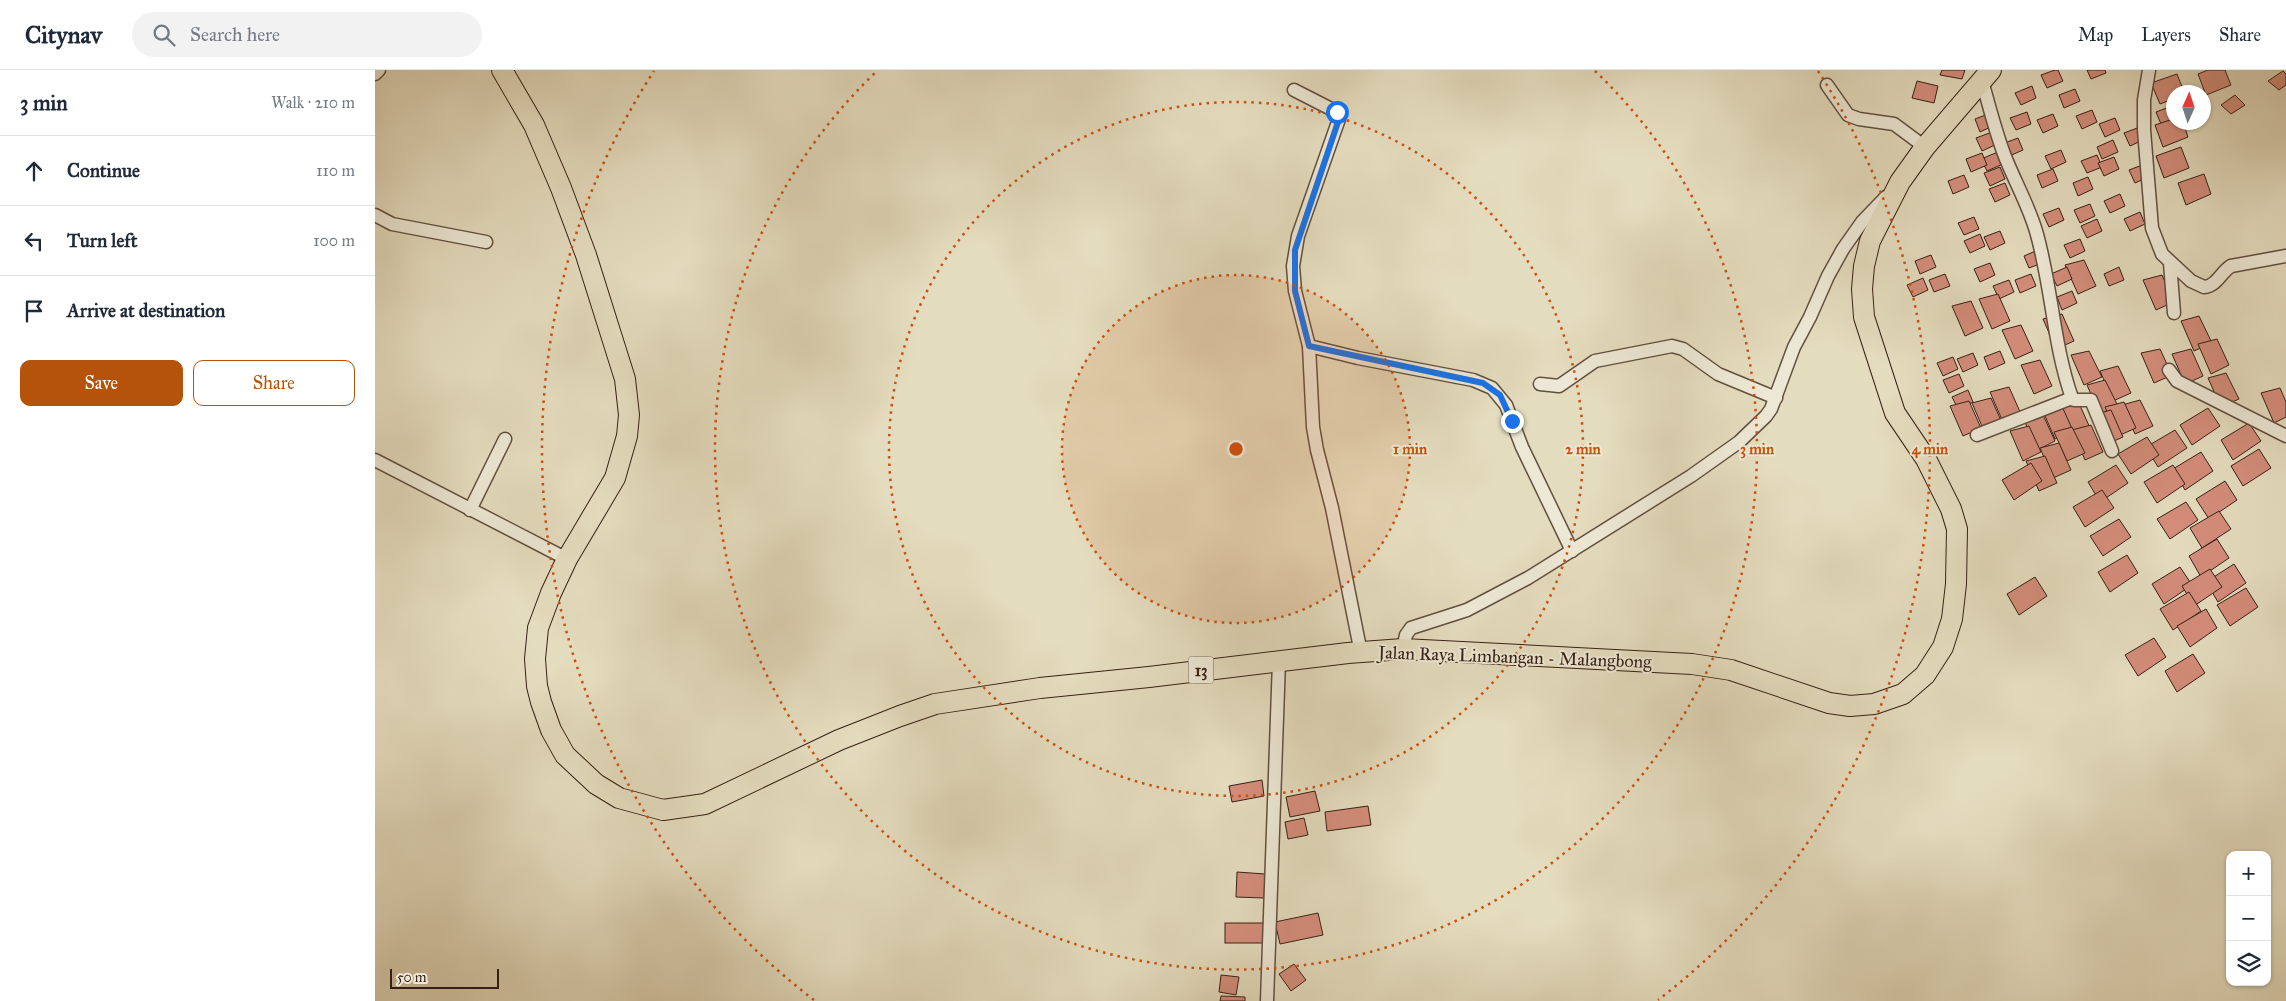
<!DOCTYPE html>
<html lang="en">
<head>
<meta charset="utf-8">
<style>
  body { margin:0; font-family:"IM FELL Great Primer",serif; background:#f2f2f3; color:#1f2937 }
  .controls { position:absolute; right:15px; bottom:15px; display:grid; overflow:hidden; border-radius:10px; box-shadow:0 1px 4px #0004 }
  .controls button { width:45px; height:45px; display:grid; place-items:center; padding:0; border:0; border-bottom:1px solid #e0e1e3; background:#fff; color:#1f2937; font:25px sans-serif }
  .compass { position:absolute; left:1791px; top:15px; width:45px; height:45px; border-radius:50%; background:#fff; box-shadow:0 1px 4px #0004; rotate:3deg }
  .scale { position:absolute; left:15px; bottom:12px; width:109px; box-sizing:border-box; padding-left:5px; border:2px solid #362015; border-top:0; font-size:14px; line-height:18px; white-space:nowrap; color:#362015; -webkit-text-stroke:4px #ede8d5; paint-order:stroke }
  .stop { position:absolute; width:15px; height:15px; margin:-11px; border:4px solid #1a73e8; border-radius:50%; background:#fff }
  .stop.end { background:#1a73e8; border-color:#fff; box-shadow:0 1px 5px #0008 }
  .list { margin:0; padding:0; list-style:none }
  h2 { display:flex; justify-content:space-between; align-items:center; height:65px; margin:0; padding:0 20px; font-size:21px }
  h2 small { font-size:16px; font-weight:400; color:#747a83 }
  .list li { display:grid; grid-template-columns:32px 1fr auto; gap:15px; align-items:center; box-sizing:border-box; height:70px; padding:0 20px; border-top:1px solid #e0e1e3 }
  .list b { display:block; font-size:19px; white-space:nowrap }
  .list em { font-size:16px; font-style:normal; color:#747a83 }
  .actions { display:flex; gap:10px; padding:15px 20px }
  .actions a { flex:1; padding:11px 0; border:1px solid #b45309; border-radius:10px; text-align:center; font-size:18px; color:#b45309 }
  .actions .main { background:#b45309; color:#fff }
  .icon { flex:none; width:28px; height:28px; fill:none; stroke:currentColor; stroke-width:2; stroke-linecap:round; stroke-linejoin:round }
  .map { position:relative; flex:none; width:1911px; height:931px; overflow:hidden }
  header { display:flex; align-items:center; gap:30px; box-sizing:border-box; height:70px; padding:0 25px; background:#fff; border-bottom:1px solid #e0e1e3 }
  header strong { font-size:24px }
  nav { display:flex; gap:28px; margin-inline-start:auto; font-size:18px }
  .search { width:350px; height:45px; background:#f2f2f3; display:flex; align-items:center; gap:12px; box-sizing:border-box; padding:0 18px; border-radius:28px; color:#747a83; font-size:19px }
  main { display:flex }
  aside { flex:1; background:#fff }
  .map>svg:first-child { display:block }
  .building { fill:#d48d7b; stroke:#362015 }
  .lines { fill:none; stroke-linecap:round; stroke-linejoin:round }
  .minor-casing { stroke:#624f3f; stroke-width:15 }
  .trunk-casing { stroke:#362015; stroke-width:22 }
  .minor { stroke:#ede8d5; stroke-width:12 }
  .trunk { stroke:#e4dcbe; stroke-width:20 }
  .route { stroke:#1a73e8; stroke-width:6 }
  .ring { fill:none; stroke:#cd500d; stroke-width:2.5; stroke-dasharray:2.5 5 }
  .labels { text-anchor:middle; stroke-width:4; stroke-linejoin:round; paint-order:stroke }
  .shield { fill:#ede8d5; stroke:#6d5c4f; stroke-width:1 }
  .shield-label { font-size:16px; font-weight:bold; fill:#362015 }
  .street-label { font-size:18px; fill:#362015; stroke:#ede8d5 }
  .centre { fill:#cd500d; stroke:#ede8d5; stroke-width:2.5 }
  .ring-label { font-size:15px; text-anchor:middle; font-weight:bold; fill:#cd500d; stroke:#ede8d5; stroke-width:4; stroke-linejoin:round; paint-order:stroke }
</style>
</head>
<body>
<header>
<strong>Citynav</strong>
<div class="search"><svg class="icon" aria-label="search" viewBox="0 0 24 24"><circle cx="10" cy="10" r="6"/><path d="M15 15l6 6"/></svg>Search here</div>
<nav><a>Map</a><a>Layers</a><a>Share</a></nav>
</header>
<main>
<aside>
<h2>3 min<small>Walk · 210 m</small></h2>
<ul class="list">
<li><svg class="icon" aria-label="ahead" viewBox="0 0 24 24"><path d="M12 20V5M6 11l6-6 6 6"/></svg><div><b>Continue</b></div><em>110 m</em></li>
<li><svg class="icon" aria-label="left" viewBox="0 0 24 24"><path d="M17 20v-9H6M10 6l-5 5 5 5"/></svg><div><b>Turn left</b></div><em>100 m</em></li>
<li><svg class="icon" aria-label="arrive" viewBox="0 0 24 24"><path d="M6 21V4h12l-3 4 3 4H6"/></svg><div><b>Arrive at destination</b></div></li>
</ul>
<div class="actions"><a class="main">Save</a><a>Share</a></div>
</aside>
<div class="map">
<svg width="1911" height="931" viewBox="0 0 1911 931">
  <rect width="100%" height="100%" fill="#e4dcbe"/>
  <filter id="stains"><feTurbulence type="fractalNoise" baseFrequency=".004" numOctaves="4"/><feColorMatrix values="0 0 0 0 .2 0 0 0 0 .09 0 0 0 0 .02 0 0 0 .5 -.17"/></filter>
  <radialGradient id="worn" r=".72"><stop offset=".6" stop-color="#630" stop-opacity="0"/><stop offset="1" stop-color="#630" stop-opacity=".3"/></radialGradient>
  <g class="building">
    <polygon points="1567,0 1590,0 1587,9 1565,5"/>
    <polygon points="1680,0 1683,0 1688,11 1672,18 1666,5"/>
    <polygon points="1712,0 1730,0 1731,3 1716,9"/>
    <polygon points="1833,0 1850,0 1856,15 1831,25 1823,4"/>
    <polygon points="1908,1 1911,4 1911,15 1904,20 1893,11"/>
    <polygon points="1802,4 1809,22 1798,22 1798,29 1785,34 1776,13"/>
    <polygon points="1542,11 1563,16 1559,33 1537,28"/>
    <polygon points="1657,16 1661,28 1646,35 1640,23"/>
    <polygon points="1700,19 1705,31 1689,38 1684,25"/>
    <polygon points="1860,25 1870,35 1856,44 1846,35"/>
    <polygon points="1797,36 1798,49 1786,54 1781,42"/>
    <polygon points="1717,40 1722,52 1707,59 1701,46"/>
    <polygon points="1652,42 1656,54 1641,60 1635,48"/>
    <polygon points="1616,43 1620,55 1605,62 1600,49"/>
    <polygon points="1678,44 1683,56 1668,63 1662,50"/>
    <polygon points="1740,48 1745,60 1730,67 1724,54"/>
    <polygon points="1798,49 1798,52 1808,52 1813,67 1788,77 1780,55"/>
    <polygon points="1765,57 1770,69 1755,76 1749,63"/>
    <polygon points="1617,62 1622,74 1607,81 1601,68"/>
    <polygon points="1643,68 1648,80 1632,87 1627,74"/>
    <polygon points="1738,70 1743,82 1727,89 1722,77"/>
    <polygon points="1806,77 1814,98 1789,108 1781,86"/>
    <polygon points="1686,80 1691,92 1676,99 1670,86"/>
    <polygon points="1623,82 1628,94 1612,101 1606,89"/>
    <polygon points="1607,83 1612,95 1596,102 1591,89"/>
    <polygon points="1722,85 1727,97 1712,103 1706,91"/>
    <polygon points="1739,87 1744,99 1729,106 1723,93"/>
    <polygon points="1770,94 1775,106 1760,113 1754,100"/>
    <polygon points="1625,97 1630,109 1615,116 1609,103"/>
    <polygon points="1678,99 1683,111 1667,118 1662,105"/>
    <polygon points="1829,104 1836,124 1811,135 1803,113"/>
    <polygon points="1589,105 1594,117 1578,124 1573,111"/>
    <polygon points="1713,107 1718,119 1703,126 1698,113"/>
    <polygon points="1630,113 1635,125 1620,132 1614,119"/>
    <polygon points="1745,124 1750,136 1735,143 1729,131"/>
    <polygon points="1715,134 1720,146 1705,153 1699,140"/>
    <polygon points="1684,138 1689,150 1674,157 1668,144"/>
    <polygon points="1765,142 1770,154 1755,161 1749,149"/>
    <polygon points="1599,147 1604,159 1589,165 1583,153"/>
    <polygon points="1722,149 1727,161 1712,168 1706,156"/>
    <polygon points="1625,161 1630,173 1615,180 1609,167"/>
    <polygon points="1605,164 1610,176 1595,183 1589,171"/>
    <polygon points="1705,169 1710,181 1695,188 1689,175"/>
    <polygon points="1665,179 1670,192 1654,198 1649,186"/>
    <polygon points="1556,185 1561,197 1545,204 1540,191"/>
    <polygon points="1709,190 1721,216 1703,224 1690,195"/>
    <polygon points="1615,193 1620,205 1605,212 1599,199"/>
    <polygon points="1692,197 1697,209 1682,216 1676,204"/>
    <polygon points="1744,197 1749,210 1734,216 1729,204"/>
    <polygon points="1570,204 1575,216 1559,222 1554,210"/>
    <polygon points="1656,204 1661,216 1645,223 1640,210"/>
    <polygon points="1787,205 1799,232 1781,240 1768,210"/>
    <polygon points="1548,208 1553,220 1538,227 1532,215"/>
    <polygon points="1634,210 1639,222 1624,229 1618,216"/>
    <polygon points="1697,221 1702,233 1687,240 1682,227"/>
    <polygon points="1623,224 1635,251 1617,259 1604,229"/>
    <polygon points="1596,231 1608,258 1590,266 1577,236"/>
    <polygon points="1687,244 1699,271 1681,279 1668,249"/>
    <polygon points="1824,246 1837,273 1819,281 1806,251"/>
    <polygon points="1646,255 1658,281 1640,289 1627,260"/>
    <polygon points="1842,269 1854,295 1836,304 1823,274"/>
    <polygon points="1785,279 1797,305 1779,313 1766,283"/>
    <polygon points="1816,279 1828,306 1810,314 1797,284"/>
    <polygon points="1625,281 1630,293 1614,300 1609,287"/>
    <polygon points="1714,281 1727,307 1709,315 1696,285"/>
    <polygon points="1598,283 1603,295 1588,302 1582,289"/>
    <polygon points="1578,287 1583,299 1568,306 1562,293"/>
    <polygon points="1665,290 1677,316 1659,324 1646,295"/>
    <polygon points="1743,296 1756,323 1738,331 1725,301"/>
    <polygon points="1851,303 1864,329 1846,337 1833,308"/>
    <polygon points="1584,304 1589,316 1574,323 1568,310"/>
    <polygon points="1730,310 1743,336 1725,345 1712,315"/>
    <polygon points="1634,317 1646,344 1628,352 1615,322"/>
    <polygon points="1905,318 1911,332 1911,347 1899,353 1886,323"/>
    <polygon points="1593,320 1598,332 1583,339 1577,327"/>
    <polygon points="1616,328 1628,355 1610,363 1597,333"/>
    <polygon points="1765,330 1778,356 1760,364 1747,335"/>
    <polygon points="1594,331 1606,358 1588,366 1575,336"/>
    <polygon points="1703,331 1715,358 1697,366 1684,336"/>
    <polygon points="1749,332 1761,358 1743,366 1730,337"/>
    <polygon points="1686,334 1698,361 1680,369 1667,339"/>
    <polygon points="1833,338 1845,356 1817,375 1805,355"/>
    <polygon points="1736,340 1748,367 1730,375 1717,345"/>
    <polygon points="1668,345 1680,371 1662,380 1649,350"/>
    <polygon points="1874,353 1886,371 1858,390 1846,370"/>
    <polygon points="1716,355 1728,382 1710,390 1697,360"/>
    <polygon points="1654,356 1666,382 1648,391 1635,361"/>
    <polygon points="1697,357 1710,383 1692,391 1679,362"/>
    <polygon points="1800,360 1812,378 1783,397 1771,377"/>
    <polygon points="1772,367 1784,385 1756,404 1743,384"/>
    <polygon points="1684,373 1696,400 1678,408 1665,378"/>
    <polygon points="1884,379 1896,398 1868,416 1856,396"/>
    <polygon points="1826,382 1838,401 1810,420 1798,399"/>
    <polygon points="1670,386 1682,413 1664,421 1651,391"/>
    <polygon points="1656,393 1667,411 1639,430 1627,410"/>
    <polygon points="1741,395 1753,413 1725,432 1713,412"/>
    <polygon points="1798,395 1810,414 1782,433 1769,412"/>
    <polygon points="1850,411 1862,430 1834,449 1821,429"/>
    <polygon points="1727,420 1739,438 1710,457 1698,437"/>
    <polygon points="1811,432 1823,450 1795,469 1782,449"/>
    <polygon points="1844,441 1856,459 1827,478 1815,458"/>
    <polygon points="1744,449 1756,467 1728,486 1715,466"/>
    <polygon points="1842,469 1854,488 1826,507 1814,486"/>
    <polygon points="1752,485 1763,503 1735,522 1723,502"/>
    <polygon points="1859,494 1871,513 1843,532 1831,512"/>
    <polygon points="1805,497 1817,515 1789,534 1777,514"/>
    <polygon points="1835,499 1847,517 1819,536 1807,516"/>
    <polygon points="1660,507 1672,526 1644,545 1632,524"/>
    <polygon points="1871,518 1883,537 1855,556 1842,535"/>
    <polygon points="1814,522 1826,541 1798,560 1785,539"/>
    <polygon points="1831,539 1842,558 1815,577 1802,556"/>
    <polygon points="1779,568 1791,587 1763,606 1750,585"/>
    <polygon points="1818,584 1830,603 1802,622 1790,601"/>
    <polygon points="887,710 889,726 857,732 854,716"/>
    <polygon points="940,721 945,741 915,747 911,727"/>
    <polygon points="993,736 996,755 952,761 950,742"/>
    <polygon points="929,748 933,765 913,769 910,752"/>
    <polygon points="862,802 890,804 889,828 861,827"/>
    <polygon points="943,843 948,865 905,874 900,852"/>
    <rect x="850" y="853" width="40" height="20"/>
    <polygon points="919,894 931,910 916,921 904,904"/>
    <polygon points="846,905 864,907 861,925 844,922"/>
    <polygon points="846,926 870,927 870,931 845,931"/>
  </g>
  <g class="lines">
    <defs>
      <g id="minor">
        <path d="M1774,0l-5,30v30l8,98 10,26 29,27 13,6c13,-1 17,-15 27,-21l55,-10"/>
        <polyline points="0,4 4,0"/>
        <path d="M1607,11c7,24 13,49 22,73 10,26 24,50 32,77 16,55 17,113 36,167l2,2h17l21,51"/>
        <polyline points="1452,15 1473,45 1484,49 1519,54 1550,77"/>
        <polyline points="919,20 962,42 964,49 923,166 918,196 920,221 934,276 938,357 942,380 957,438 986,583"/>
        <polyline points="0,145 17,154 111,172"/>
        <polyline points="1795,193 1799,243"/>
        <polyline points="934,276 983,288 1098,310 1117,318 1131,335 1147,377 1197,481"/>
        <polyline points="1794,300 1802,311 1911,366"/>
        <polyline points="1165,314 1184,316 1220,291 1297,276 1308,279 1343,304 1401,328"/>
        <polyline points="1602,365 1697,328"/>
        <polyline points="0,390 192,489"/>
        <polyline points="95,440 130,369"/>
        <polyline points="1028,579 1031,565 1036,558 1092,540 1153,508 1316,406 1364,372 1391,346 1396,339 1419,277 1435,247 1453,206 1468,179 1487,152 1511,127"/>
        <polyline points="892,931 904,591"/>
      </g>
      <polyline id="trunk" points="127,0 159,55 186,118 211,185 250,309 254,345 252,366 240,408 192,489 176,523 163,558 160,589 162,616 166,632 176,660 190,685 221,714 244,728 288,740 330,734 464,670 525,646 560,634 665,618 774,607 973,583 1028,579 1317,594 1356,600 1454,633 1475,636 1499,634 1528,624 1550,605 1568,577 1577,549 1581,514 1582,459 1576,439 1551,389 1520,343 1489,247 1487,219 1489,196 1495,171 1525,112 1550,77 1616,0"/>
    </defs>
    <use href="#minor" class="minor-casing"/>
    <use href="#trunk" class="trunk-casing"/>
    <use href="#minor" class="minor"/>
    <use href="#trunk" class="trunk"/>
  </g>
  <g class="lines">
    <polyline class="route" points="962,42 964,49 920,180 920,221 934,276 1108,313 1125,325 1137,351"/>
  </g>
  <circle cx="861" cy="379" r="174" fill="#cd500d" fill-opacity=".12"/>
  <g class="ring">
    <circle cx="861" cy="379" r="174"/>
    <circle cx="861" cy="379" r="347"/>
    <path d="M1220 1A521 521 0 1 1 502 1"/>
    <path d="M439 930A694 694 0 0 1 279 1M1443 1A694 694 0 0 1 1283 930"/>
  </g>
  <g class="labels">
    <rect class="shield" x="813.5" y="586.5" width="25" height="27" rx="4"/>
    <g class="shield-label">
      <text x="826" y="606">13</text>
    </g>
    <g class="street-label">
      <text transform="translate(1140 587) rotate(2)" y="6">Jalan Raya Limbangan - Malangbong</text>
    </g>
  </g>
  <circle cx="861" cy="379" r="8" class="centre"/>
  <g class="ring-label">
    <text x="1035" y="384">1 min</text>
    <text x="1208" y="384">2 min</text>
    <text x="1382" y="384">3 min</text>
    <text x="1555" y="384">4 min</text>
  </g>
  <rect width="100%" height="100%" filter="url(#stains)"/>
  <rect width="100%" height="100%" fill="url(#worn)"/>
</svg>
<div class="controls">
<button>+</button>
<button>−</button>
<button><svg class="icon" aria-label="layers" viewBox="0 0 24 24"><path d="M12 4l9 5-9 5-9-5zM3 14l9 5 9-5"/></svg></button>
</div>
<svg class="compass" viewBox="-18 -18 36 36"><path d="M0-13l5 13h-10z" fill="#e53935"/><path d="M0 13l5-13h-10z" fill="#747a83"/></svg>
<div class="scale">50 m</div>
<div class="stop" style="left:962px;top:42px"></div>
<div class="stop end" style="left:1137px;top:351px"></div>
</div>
</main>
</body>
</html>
